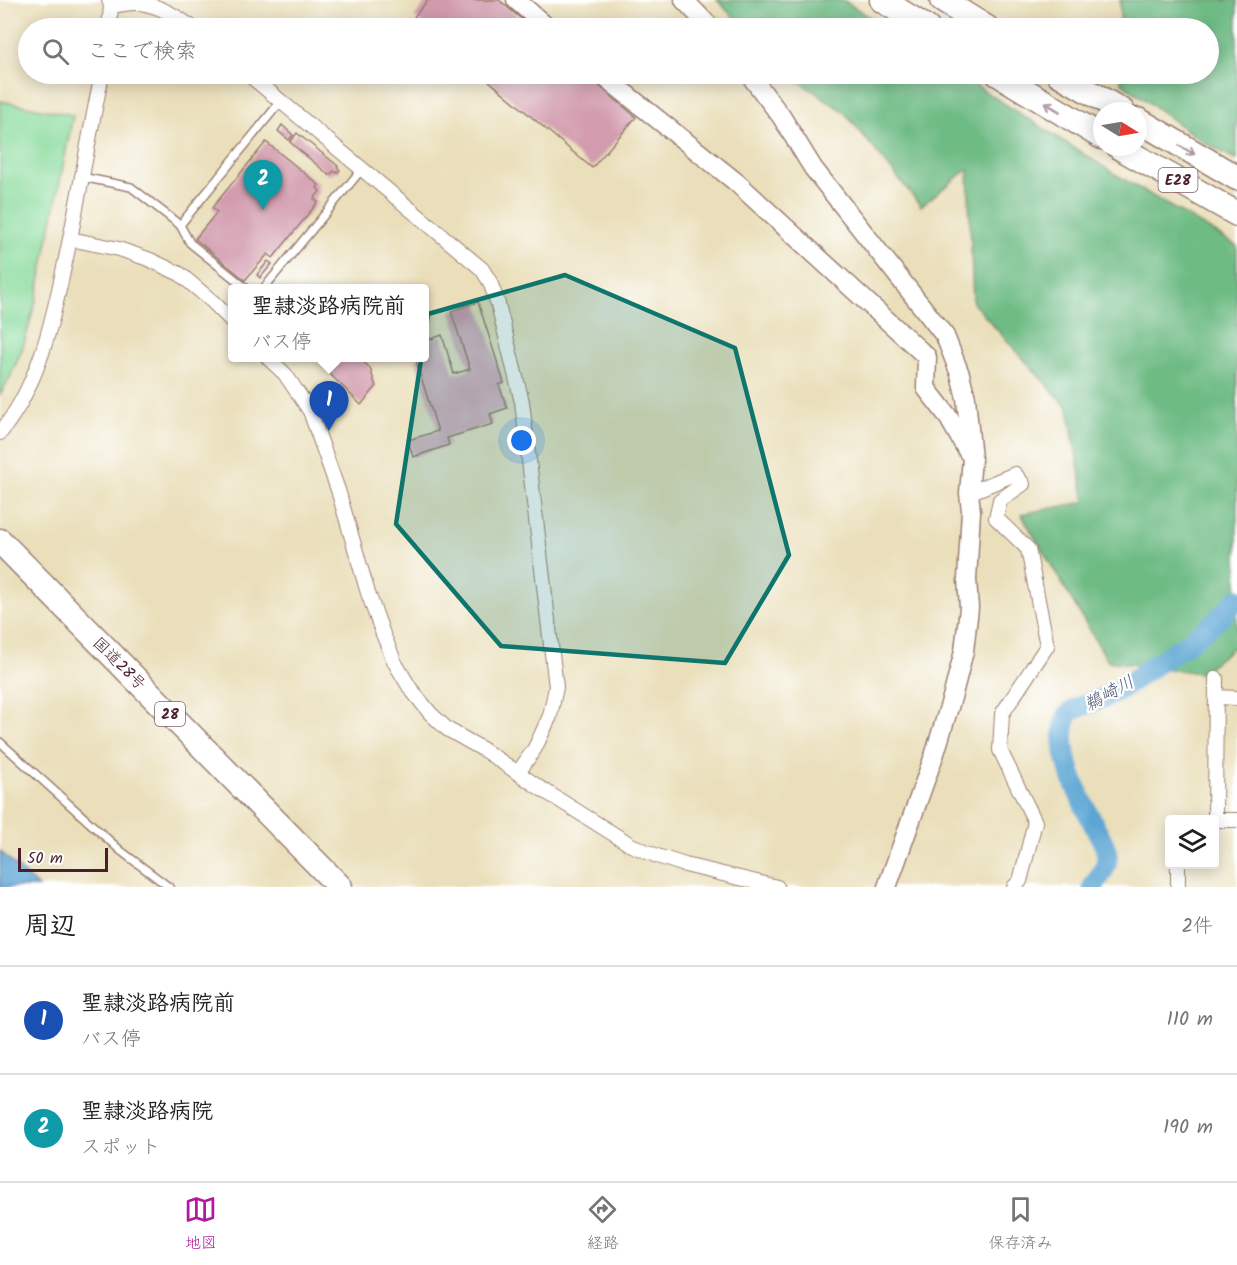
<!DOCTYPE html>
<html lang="ja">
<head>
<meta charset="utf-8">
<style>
  body { margin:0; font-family:Kalam,"Klee One",sans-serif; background:#f2f2f2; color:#202124 }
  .controls { position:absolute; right:18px; bottom:18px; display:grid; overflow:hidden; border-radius:6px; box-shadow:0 3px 15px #0003 }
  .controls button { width:54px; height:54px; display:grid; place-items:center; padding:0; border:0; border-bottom:2px solid #e0e0e0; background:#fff; color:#202124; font:30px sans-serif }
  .compass { position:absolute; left:1093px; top:102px; width:54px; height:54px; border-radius:50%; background:#fff; box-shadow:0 3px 15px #0003; rotate:101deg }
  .scale { position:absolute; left:18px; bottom:15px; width:90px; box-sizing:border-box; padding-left:6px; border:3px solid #4a1f2b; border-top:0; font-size:16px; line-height:21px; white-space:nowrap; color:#4a1f2b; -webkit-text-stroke:4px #fff; paint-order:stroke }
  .you { position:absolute; left:522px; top:441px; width:21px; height:21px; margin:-15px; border:4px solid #fff; border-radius:50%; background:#1a73e8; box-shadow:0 0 0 9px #1a73e833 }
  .badge { display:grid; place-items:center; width:39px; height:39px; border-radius:50%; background:#b5179e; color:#fff; font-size:20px; font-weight:700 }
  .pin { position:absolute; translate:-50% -50px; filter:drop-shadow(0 2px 3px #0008) }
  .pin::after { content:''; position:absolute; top:32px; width:21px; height:18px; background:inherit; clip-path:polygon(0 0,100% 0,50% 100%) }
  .popup { position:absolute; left:228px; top:284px; width:201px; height:78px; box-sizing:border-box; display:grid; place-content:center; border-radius:6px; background:#fff; filter:drop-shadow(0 2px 4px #0005); font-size:20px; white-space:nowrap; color:#757577 }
  .popup b { font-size:22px; color:#202124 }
  .popup::after { content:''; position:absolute; left:50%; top:100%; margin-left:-12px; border:12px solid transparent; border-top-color:#fff }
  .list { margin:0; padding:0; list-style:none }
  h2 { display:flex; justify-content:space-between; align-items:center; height:78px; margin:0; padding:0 24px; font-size:26px }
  h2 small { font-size:20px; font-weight:400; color:#757577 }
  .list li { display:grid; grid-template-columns:39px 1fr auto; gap:18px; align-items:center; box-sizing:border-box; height:108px; padding:0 24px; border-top:2px solid #e0e0e0 }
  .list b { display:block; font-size:22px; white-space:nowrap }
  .list p { margin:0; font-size:20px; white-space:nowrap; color:#757577 }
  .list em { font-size:20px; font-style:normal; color:#757577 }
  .icon { flex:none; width:33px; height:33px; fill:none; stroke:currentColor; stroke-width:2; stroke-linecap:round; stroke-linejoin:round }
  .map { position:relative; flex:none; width:1237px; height:887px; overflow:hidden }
  .search { position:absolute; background:#fff; box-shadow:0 3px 15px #0003; left:18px; right:18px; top:18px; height:66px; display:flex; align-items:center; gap:15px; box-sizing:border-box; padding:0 21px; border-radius:33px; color:#757577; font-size:22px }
  .sheet { height:294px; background:#fff }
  nav { display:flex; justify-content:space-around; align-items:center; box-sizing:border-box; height:84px; border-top:2px solid #e0e0e0; background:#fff; font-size:16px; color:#757577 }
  nav a { display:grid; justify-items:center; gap:3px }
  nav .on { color:#b5179e }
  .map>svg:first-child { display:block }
  .green { fill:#89db9c; stroke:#6a7d64; stroke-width:1.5 }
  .forest { fill:#6ebb84; stroke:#5c6d58; stroke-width:1.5 }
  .water { fill:#5ca6d4; stroke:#536280; stroke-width:1.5 }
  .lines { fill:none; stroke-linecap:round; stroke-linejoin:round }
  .river { stroke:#5ca6d4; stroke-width:21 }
  .building { fill:#d29bae }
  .lane-casing { stroke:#9a7f72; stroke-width:10 }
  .street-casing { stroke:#9a7f72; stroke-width:16 }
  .secondary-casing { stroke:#9a7f72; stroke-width:21 }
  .highway-casing { stroke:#9a7f72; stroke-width:27 }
  .lane { stroke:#fff; stroke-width:7 }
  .street { stroke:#fff; stroke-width:14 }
  .secondary { stroke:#fff; stroke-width:18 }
  .highway { stroke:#fff; stroke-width:24 }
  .oneway { stroke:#ae9aa0 }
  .marked { fill:#0f766e; fill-opacity:0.2; stroke:#0f766e; stroke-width:4.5; stroke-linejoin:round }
  .labels { text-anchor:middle; stroke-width:4.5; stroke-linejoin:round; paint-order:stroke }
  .shield { fill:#fff; stroke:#80626b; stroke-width:1.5 }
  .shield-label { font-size:15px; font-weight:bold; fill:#4a1f2b }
  .street-label { font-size:16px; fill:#4a1f2b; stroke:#fff }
  .water-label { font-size:18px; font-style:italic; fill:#525c77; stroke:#fff }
</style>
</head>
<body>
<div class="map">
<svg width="1237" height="887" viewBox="0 0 1237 887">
  <rect width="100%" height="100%" fill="#fff"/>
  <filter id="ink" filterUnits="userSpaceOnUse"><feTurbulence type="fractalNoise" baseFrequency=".0167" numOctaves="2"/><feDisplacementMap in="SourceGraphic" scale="12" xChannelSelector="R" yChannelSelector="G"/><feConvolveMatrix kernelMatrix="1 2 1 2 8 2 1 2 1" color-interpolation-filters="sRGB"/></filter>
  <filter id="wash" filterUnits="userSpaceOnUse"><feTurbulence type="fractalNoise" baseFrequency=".008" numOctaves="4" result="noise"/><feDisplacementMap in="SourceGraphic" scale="24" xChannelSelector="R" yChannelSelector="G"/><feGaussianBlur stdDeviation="1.35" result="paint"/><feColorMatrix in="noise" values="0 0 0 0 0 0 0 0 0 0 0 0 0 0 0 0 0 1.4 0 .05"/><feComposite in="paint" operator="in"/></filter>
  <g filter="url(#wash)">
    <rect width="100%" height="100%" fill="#eadfba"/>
    <polygon class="green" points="0,101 73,115 37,297 23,347 10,377 0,395"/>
    <g class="forest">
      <polygon points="717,0 843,0 887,28 744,28"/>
      <polygon points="1120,0 1237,0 1237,160 1203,142 1121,82 1121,74 1208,74 1208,28 1120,28"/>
      <polygon points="788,74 958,74 1115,174 1237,246 1237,645 1200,673 1108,661 1021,514 1085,502 1068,408 973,303 968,169 921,206 844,112"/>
    </g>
    <polygon class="water" points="0,851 38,887 0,887"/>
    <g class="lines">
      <path class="river" d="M1093,887c5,-9 13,-18 14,-28 1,-12 -8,-24 -13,-34 -14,-28 -40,-76 -27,-108 4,-10 33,-17 43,-22 15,-8 29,-19 42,-28 32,-22 60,-38 85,-68"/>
    </g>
    <g id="blocks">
      <g class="building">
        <polygon points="428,0 499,0 532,28 428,28 414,17"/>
        <polygon points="481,74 585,74 636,117 592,168"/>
        <polygon points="282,125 293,135 289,140 278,131"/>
        <polygon points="297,133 338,166 337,167 340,170 337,173 334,171 330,175 329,175 291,143 290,142"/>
        <polygon points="266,142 319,185 317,188 320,191 314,199 318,202 273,258 268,254 245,280 195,239 217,212 212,208"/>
        <polygon points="268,261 272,264 260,278 257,275"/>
        <polygon points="478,302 504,383 499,385 507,408 490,414 493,424 447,438 449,445 413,457 408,440 438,431 415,358 425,358 425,341 442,335 454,374 470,369 451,311"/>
        <polygon points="314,358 359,358 370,368 376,387 361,405"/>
      </g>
    </g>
  </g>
  <g filter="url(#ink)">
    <use href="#blocks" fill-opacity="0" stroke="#9a7f72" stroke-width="1.5"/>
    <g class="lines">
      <defs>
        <g id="lane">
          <polyline points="82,177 131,187 180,225 281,101"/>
          <polyline points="180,225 190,243 246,288"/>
          <polyline points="264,288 362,169"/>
          <polyline points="0,742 121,851 169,887"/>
        </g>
        <g id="street">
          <path d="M111,6c8,-1 16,-3 24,-3 21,0 43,14 58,25"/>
          <polyline points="109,28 111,6 109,0"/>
          <polyline points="248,74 482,269 490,282 498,304 522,402 556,687 550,716 535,748 518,773"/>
          <polyline points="70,239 119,249 148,259 180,274 213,302 233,322"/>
          <polyline points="268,358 285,374 310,411 338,490 368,593 383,634 395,663 410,688 430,713 447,729 484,750 540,788 631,845 657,856 685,865 777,887"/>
          <path d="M0,433c40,-49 53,-115 66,-175 13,-61 23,-123 36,-184"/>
          <polyline points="969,493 1015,474 1023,484 1000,500 996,518 1028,549 1047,646 1002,714 1000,750 1035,822 1020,881 1014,887"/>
          <polyline points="1216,697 1237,698"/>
          <polyline points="1214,820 1237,820"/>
          <polyline points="1215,820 1216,678"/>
          <polyline points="1178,887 1178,864"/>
        </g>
        <g id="secondary">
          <polyline points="516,0 548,28"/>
          <polyline points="684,0 711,28"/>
          <polyline points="601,74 736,182 927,357 926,388 947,415 968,452"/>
          <polyline points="749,74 781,116 813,168 945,336 960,374 966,398 972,459 969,493 971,511 967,579 969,608 964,651 953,694 935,753 887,887"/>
        </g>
        <g id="highway">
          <polyline points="882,0 927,28"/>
          <polyline points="942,0 987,28"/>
          <polyline points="998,74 1102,137"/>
          <polyline points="1059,74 1122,111"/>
          <polyline points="1138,120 1237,178"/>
          <polyline points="1119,147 1237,214"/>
          <polyline points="0,541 340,887"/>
        </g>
      </defs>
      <use href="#lane" class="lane-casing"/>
      <use href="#street" class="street-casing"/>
      <use href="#secondary" class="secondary-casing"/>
      <use href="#highway" class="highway-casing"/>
      <use href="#lane" class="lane"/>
      <use href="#street" class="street"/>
      <use href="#secondary" class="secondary"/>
      <use href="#highway" class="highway"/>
    </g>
    <defs><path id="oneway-shaft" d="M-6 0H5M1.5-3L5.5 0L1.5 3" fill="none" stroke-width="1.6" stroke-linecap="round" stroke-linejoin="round" transform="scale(1.5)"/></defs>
    <g class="oneway">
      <use href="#oneway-shaft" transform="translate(1052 107) rotate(-149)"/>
      <use href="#oneway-shaft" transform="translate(1187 150) rotate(30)"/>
    </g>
  </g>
  <path class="marked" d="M565,275l170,73 54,207 -64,108 -224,-17 -105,-122 32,-210z"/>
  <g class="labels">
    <g class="shield">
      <rect x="1158.5" y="168" width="39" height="24" rx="4.5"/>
      <rect x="155" y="702" width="30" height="24" rx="4.5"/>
    </g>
    <g class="shield-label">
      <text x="1178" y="185">E28</text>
      <text x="170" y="719">28</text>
    </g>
    <g class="street-label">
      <text transform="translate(120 663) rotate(45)" y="6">国道28号</text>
    </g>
    <g class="water-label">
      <text transform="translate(1109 693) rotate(-29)" y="6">鵜崎川</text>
    </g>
  </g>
</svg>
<div class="controls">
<button><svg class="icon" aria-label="layers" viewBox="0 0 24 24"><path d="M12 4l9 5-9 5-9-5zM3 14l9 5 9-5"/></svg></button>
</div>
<svg class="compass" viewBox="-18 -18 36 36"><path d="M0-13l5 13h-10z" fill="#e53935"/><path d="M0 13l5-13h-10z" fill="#757577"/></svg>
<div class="scale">50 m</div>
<div class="you"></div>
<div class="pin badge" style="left:329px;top:431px;background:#1a4fb4">1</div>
<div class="popup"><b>聖隷淡路病院前</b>バス停</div>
<div class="pin badge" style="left:263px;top:210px;background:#0f9aa8">2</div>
<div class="search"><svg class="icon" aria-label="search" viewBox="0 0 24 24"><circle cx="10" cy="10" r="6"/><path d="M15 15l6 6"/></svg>ここで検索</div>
</div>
<section class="sheet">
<h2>周辺<small>2件</small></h2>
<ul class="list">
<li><span class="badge" style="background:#1a4fb4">1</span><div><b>聖隷淡路病院前</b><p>バス停</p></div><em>110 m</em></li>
<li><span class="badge" style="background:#0f9aa8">2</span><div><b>聖隷淡路病院</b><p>スポット</p></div><em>190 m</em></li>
</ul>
</section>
<nav>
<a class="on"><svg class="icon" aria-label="map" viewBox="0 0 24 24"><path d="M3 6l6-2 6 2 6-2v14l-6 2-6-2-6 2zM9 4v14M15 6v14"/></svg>地図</a>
<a><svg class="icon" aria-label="directions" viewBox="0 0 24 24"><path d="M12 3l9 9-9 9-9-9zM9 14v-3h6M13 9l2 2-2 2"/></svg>経路</a>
<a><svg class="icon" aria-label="saved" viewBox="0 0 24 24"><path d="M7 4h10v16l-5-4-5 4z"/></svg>保存済み</a>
</nav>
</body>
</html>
